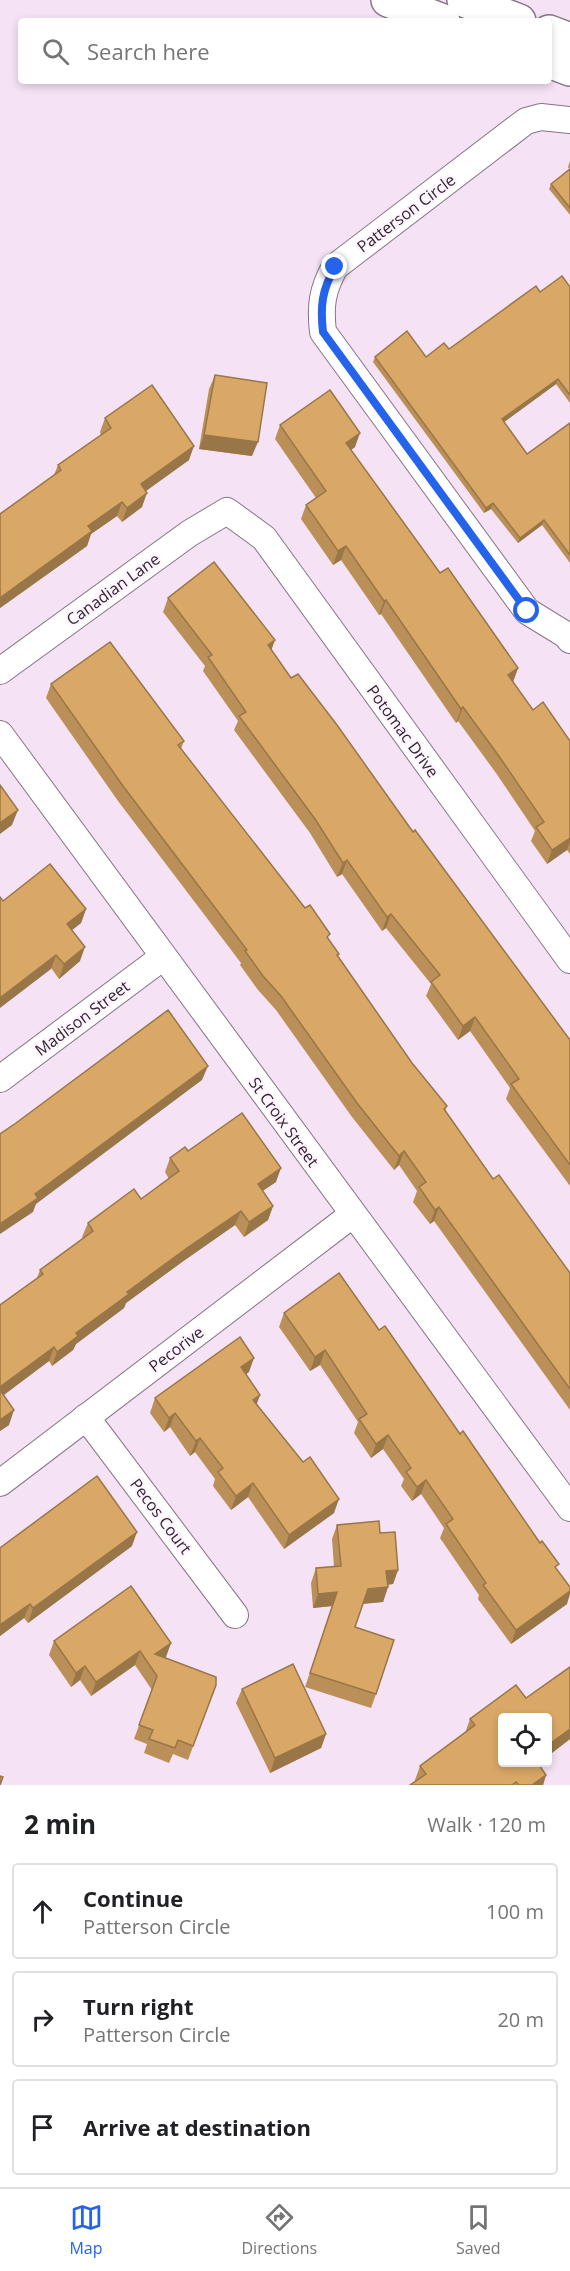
<!DOCTYPE html>
<html lang="en">
<head>
<meta charset="utf-8">
<style>
  body { margin:0; font-family:"Open Sans",sans-serif; background:#f2f2f2; color:#202124 }
  .controls { position:absolute; right:18px; bottom:18px; display:grid; overflow:hidden; border-radius:6px; box-shadow:0 3px 9px #0003 }
  .controls button { width:54px; height:54px; display:grid; place-items:center; padding:0; border:0; border-bottom:2px solid #e0e0e0; background:#fff; color:#202124; font:30px sans-serif }
  .stop { position:absolute; width:18px; height:18px; margin:-14px; border:4px solid #2563eb; border-radius:50%; background:#fff }
  .stop.end { background:#2563eb; border-color:#fff; box-shadow:0 2px 6px #0008 }
  .list { margin:0; padding:0; list-style:none }
  h2 { display:flex; justify-content:space-between; align-items:center; height:78px; margin:0; padding:0 24px; font-size:26px }
  h2 small { font-size:20px; font-weight:400; color:#757577 }
  .list li { display:grid; grid-template-columns:39px 1fr auto; gap:18px; align-items:center; box-sizing:border-box; height:96px; margin:0 12px 12px; padding:0 12px; border:2px solid #e0e0e0; border-radius:6px }
  .list b { display:block; font-size:22px; white-space:nowrap }
  .list p { margin:0; font-size:20px; white-space:nowrap; color:#757577 }
  .list em { font-size:20px; font-style:normal; color:#757577 }
  .icon { flex:none; width:33px; height:33px; fill:none; stroke:currentColor; stroke-width:2; stroke-linecap:round; stroke-linejoin:round }
  .map { position:relative; flex:none; width:570px; height:1785px; overflow:hidden }
  .search { position:absolute; background:#fff; box-shadow:0 3px 9px #0003; left:18px; right:18px; top:18px; height:66px; display:flex; align-items:center; gap:15px; box-sizing:border-box; padding:0 21px; border-radius:6px; color:#757577; font-size:22px }
  .sheet { height:402px; background:#fff }
  nav { display:flex; justify-content:space-around; align-items:center; box-sizing:border-box; height:84px; border-top:2px solid #e0e0e0; background:#fff; font-size:16px; color:#757577 }
  nav a { display:grid; justify-items:center; gap:3px }
  nav .on { color:#2563eb }
  .map>svg:first-child { display:block }
  .lines { fill:none; stroke-linecap:round; stroke-linejoin:round }
  .street-casing { stroke:#867586; stroke-width:28 }
  .secondary-casing { stroke:#867586; stroke-width:36 }
  .street { stroke:#fff; stroke-width:26 }
  .secondary { stroke:#fff; stroke-width:33 }
  .wall { fill:#bb9058 }
  .shaded-wall { fill:#997647 }
  .building { fill:#daa866; stroke:#997647; stroke-width:1.5 }
  .route { stroke:#2563eb; stroke-width:8 }
  .labels { text-anchor:middle; stroke-width:4.5; stroke-linejoin:round; paint-order:stroke }
  .street-label { font-size:16px; fill:#2e272e; stroke:#fef3fe }
</style>
</head>
<body>
<div class="map">
<svg width="570" height="1785" viewBox="0 0 570 1785">
  <rect width="100%" height="100%" fill="#f5e3f5"/>
  <g class="lines">
    <defs>
      <g id="street">
        <path d="M570,120l-29,-3 -15,4 -191,146c-13,23 -15,39 -12,65l204,279 39,24 4,5"/>
        <polyline points="0,671 190,533 227,511 264,538 570,960"/>
        <polyline points="0,734 570,1508"/>
        <polyline points="0,1079 163,957"/>
        <polyline points="86,1417 235,1615"/>
        <polyline points="0,1483 352,1215"/>
      </g>
      <g id="secondary">
        <polyline points="388,0 443,21"/>
        <polyline points="464,0 519,21"/>
        <polyline points="549,32 570,40"/>
        <polyline points="549,61 570,69"/>
      </g>
    </defs>
    <use href="#street" class="street-casing"/>
    <use href="#secondary" class="secondary-casing"/>
    <use href="#street" class="street"/>
    <use href="#secondary" class="secondary"/>
  </g>
  <g class="wall">
    <polygon points="570,161 570,215 549,189 551,184 570,170 568,167"/>
    <polygon points="570,287 570,403 556,384 504,422 527,454 570,423 570,563 542,525 518,543 491,509 484,513 373,362 375,357 426,357 449,349 540,292"/>
    <polygon points="215,375 252,456 199,449 209,389"/>
    <polygon points="105,418 189,460 146,491 142,507 122,522 117,516 91,534 87,546 0,608 0,514 54,475 58,465 101,435 100,432"/>
    <polygon points="280,425 355,447 351,450 440,573 518,668 513,682 533,710 570,741 570,854 567,850 547,864 531,841 535,831 496,773 458,721 456,723 381,614 379,615 341,560 333,565 301,519 306,505 316,498 275,439"/>
    <polygon points="168,598 271,650 291,678 413,832 570,1040 570,1186 506,1099 510,1088 470,1031 458,1040 426,996 431,984 386,928 382,931 342,874 337,877 310,833 234,730 238,721 203,671 205,666 163,612"/>
    <polygon points="51,684 184,741 181,749 328,939 339,954 338,956 412,1063 447,1106 445,1111 493,1179 570,1273 570,1410 434,1221 430,1224 413,1202 417,1191 399,1165 394,1170 352,1117 276,1010 258,990 240,965 241,963 118,801 46,698"/>
    <polygon points="3,901 86,909 81,923 72,930 80,961 59,979"/>
    <polygon points="188,1151 276,1182 262,1191 273,1206 268,1220 244,1237 235,1225 182,1262 126,1303 124,1308 76,1344 73,1350 52,1366 49,1361 3,1395 9,1425 0,1431 0,1305 37,1278 40,1270 83,1238 82,1237 88,1223 141,1199 169,1179 165,1172 170,1158"/>
    <polygon points="284,1313 379,1330 460,1434 557,1570 567,1604 511,1644 478,1599 479,1595 440,1538 444,1528 421,1494 412,1501 401,1486 404,1479 383,1449 371,1458 354,1433 358,1422 320,1365 310,1371 279,1327"/>
    <polygon points="249,1372 246,1374 257,1404 334,1513 284,1549 248,1497 231,1510 213,1486 215,1479 195,1452 190,1456 170,1427 164,1432 150,1413 155,1398"/>
    <polygon points="337,1525 380,1533 398,1570 393,1584 388,1585 388,1587 383,1602 363,1603 355,1627 376,1694 371,1708 305,1687 332,1606 313,1608 311,1583 316,1568 334,1567 332,1539"/>
    <polygon points="132,1546 28,1623 24,1618 0,1636 0,1548"/>
    <polygon points="54,1641 171,1643 165,1658 216,1685 188,1760 173,1754 169,1763 144,1753 147,1744 134,1739 152,1690 135,1665 91,1696 80,1680 71,1687 49,1655"/>
    <polygon points="570,1667 570,1739 548,1756 548,1718 502,1718 502,1762 538,1762 546,1775 543,1785 410,1785 415,1781 415,1780 420,1766 465,1733 470,1719 516,1685 526,1698"/>
    <polygon points="242,1689 326,1734 321,1748 270,1773 236,1703"/>
  </g>
  <g class="shaded-wall">
    <polygon points="558,379 556,384 500,425 502,419"/>
    <polygon points="360,433 355,447 341,457 346,443"/>
    <polygon points="204,435 258,442 252,456 199,449"/>
    <polygon points="194,446 189,460 136,498 141,484"/>
    <polygon points="147,493 142,507 122,522 127,508"/>
    <polygon points="122,502 117,516 91,534 87,546 0,608 0,598 88,526"/>
    <polygon points="493,503 491,509 484,513 486,508"/>
    <polygon points="544,520 542,525 518,543 520,538"/>
    <polygon points="346,546 341,560 333,565 338,551"/>
    <polygon points="386,600 381,614 379,615 384,601"/>
    <polygon points="275,640 270,654 268,645"/>
    <polygon points="518,668 513,682 508,675"/>
    <polygon points="463,707 458,721 456,723 461,709"/>
    <polygon points="18,810 12,825 0,834 0,823"/>
    <polygon points="570,838 570,842 567,850 547,864 552,850"/>
    <polygon points="347,860 342,874 337,877 343,863"/>
    <polygon points="86,909 81,923 62,938 67,924"/>
    <polygon points="391,914 386,928 382,931 387,917"/>
    <polygon points="85,947 80,961 59,979 64,964"/>
    <polygon points="56,955 51,969 0,1008 0,998"/>
    <polygon points="475,1017 470,1031 458,1040 463,1026"/>
    <polygon points="208,1066 202,1080 36,1204 33,1212 0,1234 0,1224 35,1194"/>
    <polygon points="404,1151 399,1165 394,1170 399,1156"/>
    <polygon points="281,1168 276,1182 252,1198 258,1184"/>
    <polygon points="273,1206 268,1220 244,1237 249,1222"/>
    <polygon points="439,1207 434,1221 430,1224 435,1210"/>
    <polygon points="241,1211 235,1225 182,1262 126,1303 124,1308 76,1344 73,1350 52,1366 57,1352 76,1333 127,1292 187,1248"/>
    <polygon points="54,1347 49,1361 0,1398 0,1387"/>
    <polygon points="325,1350 320,1365 310,1371 315,1357"/>
    <polygon points="254,1358 249,1372 236,1381 241,1367"/>
    <polygon points="260,1395 255,1409 253,1400"/>
    <polygon points="14,1410 9,1425 0,1431 0,1420"/>
    <polygon points="175,1413 170,1427 164,1432 169,1418"/>
    <polygon points="388,1435 383,1449 371,1458 376,1444"/>
    <polygon points="200,1438 195,1452 190,1456 196,1441"/>
    <polygon points="426,1480 421,1494 412,1501 417,1487"/>
    <polygon points="253,1483 248,1497 231,1510 236,1496"/>
    <polygon points="339,1499 334,1513 284,1549 289,1535"/>
    <polygon points="137,1532 132,1546 28,1623 33,1608"/>
    <polygon points="398,1570 393,1584 381,1585 386,1571"/>
    <polygon points="388,1587 383,1602 363,1604 368,1589"/>
    <polygon points="570,1591 570,1594 567,1604 511,1644 516,1630"/>
    <polygon points="337,1592 332,1606 313,1608 318,1594"/>
    <polygon points="30,1604 24,1618 0,1636 0,1625"/>
    <polygon points="171,1643 166,1657 150,1668 155,1654"/>
    <polygon points="140,1651 135,1665 91,1696 96,1682"/>
    <polygon points="85,1666 80,1680 71,1687 76,1673"/>
    <polygon points="570,1729 570,1739 548,1756 548,1745"/>
    <polygon points="326,1734 321,1748 270,1773 275,1758"/>
    <polygon points="546,1775 543,1785 532,1785"/>
  </g>
  <g class="building">
    <polygon points="570,169 570,208 551,184"/>
    <polygon points="562,276 570,287 570,395 558,379 502,419 527,454 570,423 570,555 544,520 520,538 493,503 486,508 375,357 407,331 426,357 444,343 449,349 536,286 540,292"/>
    <polygon points="215,375 267,383 258,442 204,435"/>
    <polygon points="152,385 194,446 141,484 147,493 127,508 122,502 88,526 92,531 0,598 0,514 61,470 58,465 111,428 105,418"/>
    <polygon points="330,390 360,433 346,443 440,573 448,568 518,668 508,675 533,710 543,702 570,741 570,838 552,850 536,827 544,822 501,759 463,707 461,709 386,600 384,601 346,546 338,551 306,505 326,491 280,425"/>
    <polygon points="214,562 275,640 268,645 291,678 298,674 337,725 413,832 415,830 570,1040 570,1165 511,1084 519,1079 475,1017 463,1026 431,982 440,975 391,914 387,917 347,860 343,863 315,819 239,716 246,712 208,657 212,655 168,598"/>
    <polygon points="110,642 184,741 178,745 305,908 310,905 330,934 327,937 339,954 337,955 412,1063 447,1106 444,1109 493,1179 499,1175 570,1273 570,1389 439,1207 435,1210 419,1187 426,1182 404,1151 399,1156 357,1103 281,996 263,976 245,951 247,950 123,786 51,684"/>
    <polygon points="0,785 18,810 0,823"/>
    <polygon points="50,864 86,909 67,924 85,947 64,964 56,955 0,998 0,897 3,901"/>
    <polygon points="168,1010 208,1066 35,1194 38,1198 0,1224 0,1134 16,1123"/>
    <polygon points="242,1113 281,1168 258,1184 273,1206 249,1222 241,1211 187,1248 127,1292 129,1294 76,1333 78,1336 57,1352 54,1347 0,1387 0,1305 43,1274 40,1270 93,1231 88,1223 134,1189 141,1199 179,1171 170,1158 185,1147 188,1151"/>
    <polygon points="339,1273 379,1330 385,1326 460,1434 463,1431 540,1543 542,1541 559,1564 555,1567 570,1587 570,1591 516,1630 483,1585 486,1583 446,1524 453,1519 426,1480 417,1487 406,1472 411,1468 388,1435 376,1444 359,1419 367,1414 325,1350 315,1357 284,1313"/>
    <polygon points="240,1337 254,1358 241,1367 260,1395 253,1400 303,1462 310,1457 339,1499 289,1535 253,1483 236,1496 218,1472 223,1468 200,1438 196,1441 175,1413 169,1418 155,1398"/>
    <polygon points="0,1390 14,1410 0,1420"/>
    <polygon points="97,1476 137,1532 33,1608 30,1604 0,1625 0,1548"/>
    <polygon points="379,1521 380,1533 395,1532 398,1570 386,1571 388,1587 368,1589 355,1627 394,1640 376,1694 310,1673 337,1592 318,1594 316,1568 341,1566 337,1525"/>
    <polygon points="131,1586 171,1643 155,1654 216,1677 216,1685 193,1746 178,1740 175,1748 149,1739 153,1730 139,1725 157,1676 140,1651 96,1682 85,1666 76,1673 54,1641"/>
    <polygon points="293,1664 326,1734 275,1758 242,1689"/>
    <polygon points="570,1667 570,1729 548,1745 548,1718 502,1718 502,1762 537,1762 546,1775 532,1785 519,1785 516,1782 512,1785 410,1785 426,1774 420,1766 475,1725 470,1719 516,1685 526,1698"/>
    <polygon points="0,1776 3,1777 0,1785"/>
  </g>
  <g class="lines">
    <path class="route" d="M335,267c-13,23 -15,39 -12,65l204,279"/>
  </g>
  <g class="labels">
    <g class="street-label">
      <text transform="translate(406 213) rotate(-37)" y="6">Patterson Circle</text>
      <text transform="translate(113 589) rotate(-36)" y="6">Canadian Lane</text>
      <text transform="translate(403 731) rotate(54)" y="6">Potomac Drive</text>
      <text transform="translate(82 1018) rotate(-37)" y="6">Madison Street</text>
      <text transform="translate(284 1122) rotate(54)" y="6">St Croix Street</text>
      <text transform="translate(176 1349) rotate(-37)" y="6">Pecorive</text>
      <text transform="translate(161 1516) rotate(53)" y="6">Pecos Court</text>
    </g>
  </g>
</svg>
<div class="controls">
<button><svg class="icon" aria-label="locate" viewBox="0 0 24 24"><circle cx="12" cy="12" r="6"/><path d="M12 2v4M12 18v4M2 12h4M18 12h4"/></svg></button>
</div>
<div class="stop" style="left:527px;top:611px"></div>
<div class="stop end" style="left:335px;top:267px"></div>
<div class="search"><svg class="icon" aria-label="search" viewBox="0 0 24 24"><circle cx="10" cy="10" r="6"/><path d="M15 15l6 6"/></svg>Search here</div>
</div>
<section class="sheet">
<h2>2 min<small>Walk · 120 m</small></h2>
<ul class="list">
<li><svg class="icon" aria-label="ahead" viewBox="0 0 24 24"><path d="M12 20V5M6 11l6-6 6 6"/></svg><div><b>Continue</b><p>Patterson Circle</p></div><em>100 m</em></li>
<li><svg class="icon" aria-label="right" viewBox="0 0 24 24"><path d="M7 20v-9h11M14 6l5 5-5 5"/></svg><div><b>Turn right</b><p>Patterson Circle</p></div><em>20 m</em></li>
<li><svg class="icon" aria-label="arrive" viewBox="0 0 24 24"><path d="M6 21V4h12l-3 4 3 4H6"/></svg><div><b>Arrive at destination</b></div></li>
</ul>
</section>
<nav>
<a class="on"><svg class="icon" aria-label="map" viewBox="0 0 24 24"><path d="M3 6l6-2 6 2 6-2v14l-6 2-6-2-6 2zM9 4v14M15 6v14"/></svg>Map</a>
<a><svg class="icon" aria-label="directions" viewBox="0 0 24 24"><path d="M12 3l9 9-9 9-9-9zM9 14v-3h6M13 9l2 2-2 2"/></svg>Directions</a>
<a><svg class="icon" aria-label="saved" viewBox="0 0 24 24"><path d="M7 4h10v16l-5-4-5 4z"/></svg>Saved</a>
</nav>
</body>
</html>
